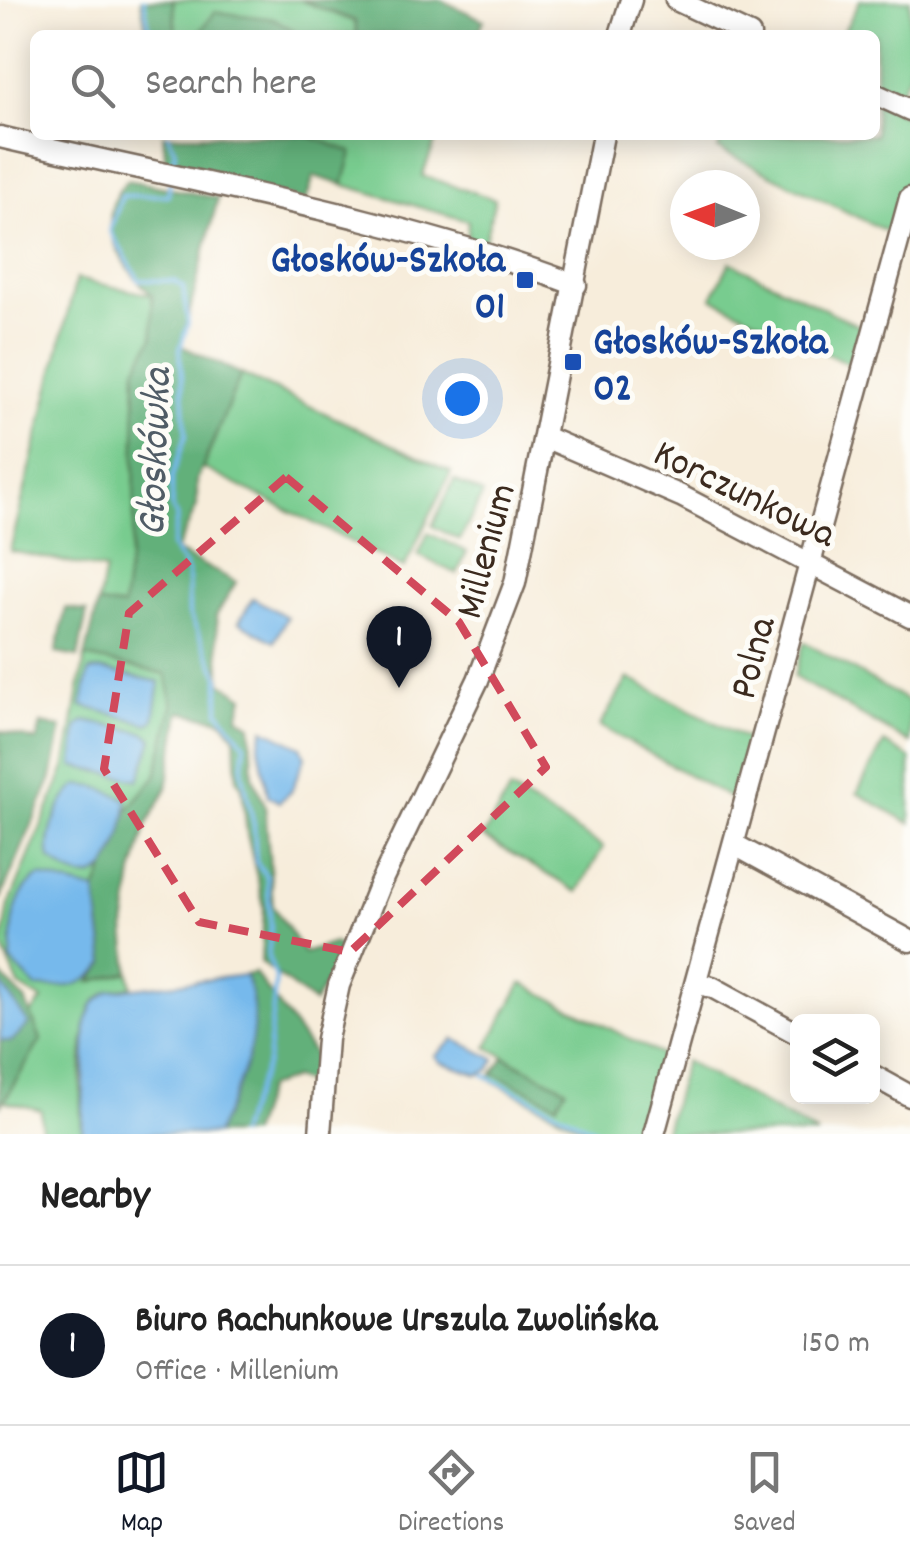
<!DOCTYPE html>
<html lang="en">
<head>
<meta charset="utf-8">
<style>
  body { margin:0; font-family:Dekko,sans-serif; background:#f6f6f6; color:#222 }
  .controls { position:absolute; right:30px; bottom:30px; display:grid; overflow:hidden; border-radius:15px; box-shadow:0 5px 25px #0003 }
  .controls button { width:90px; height:90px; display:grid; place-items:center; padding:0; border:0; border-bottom:2px solid #e0e0e0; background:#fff; color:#222; font:50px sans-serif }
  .compass { position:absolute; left:670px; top:170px; width:90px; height:90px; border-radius:50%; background:#fff; box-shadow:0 5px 25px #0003; rotate:271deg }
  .you { position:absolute; left:462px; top:398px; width:35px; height:35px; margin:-25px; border:8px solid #fff; border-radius:50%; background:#1a73e8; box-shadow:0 0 0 15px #1a73e833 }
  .badge { display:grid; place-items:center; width:65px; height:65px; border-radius:50%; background:#111827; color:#fff; font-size:32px; font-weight:700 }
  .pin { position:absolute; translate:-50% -82px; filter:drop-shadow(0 2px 5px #0008) }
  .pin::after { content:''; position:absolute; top:52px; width:35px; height:30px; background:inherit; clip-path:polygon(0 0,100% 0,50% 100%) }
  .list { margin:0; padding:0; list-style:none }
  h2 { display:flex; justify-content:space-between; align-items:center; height:130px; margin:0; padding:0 40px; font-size:42px }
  h2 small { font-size:32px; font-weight:400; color:#767676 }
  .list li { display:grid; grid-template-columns:65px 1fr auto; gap:30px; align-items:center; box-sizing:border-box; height:160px; padding:0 40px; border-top:2px solid #e0e0e0 }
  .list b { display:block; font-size:38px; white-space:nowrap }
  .list p { margin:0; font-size:32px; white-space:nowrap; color:#767676 }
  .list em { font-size:32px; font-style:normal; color:#767676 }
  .icon { flex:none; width:55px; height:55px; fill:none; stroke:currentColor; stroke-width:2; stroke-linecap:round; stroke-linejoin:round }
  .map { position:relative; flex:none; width:910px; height:1134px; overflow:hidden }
  .search { position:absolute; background:#fff; box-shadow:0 5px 25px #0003; left:30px; right:30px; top:30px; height:110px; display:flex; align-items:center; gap:25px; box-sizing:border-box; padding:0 35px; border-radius:15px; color:#767676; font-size:38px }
  .sheet { height:290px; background:#fff }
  nav { display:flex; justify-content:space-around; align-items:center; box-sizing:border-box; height:140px; border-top:2px solid #e0e0e0; background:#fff; font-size:28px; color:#767676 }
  nav a { display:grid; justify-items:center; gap:5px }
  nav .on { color:#111827 }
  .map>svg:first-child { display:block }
  .green { fill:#78cc8f; stroke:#5a7b56; stroke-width:2.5 }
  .forest { fill:#62b07a; stroke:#4e6d4c; stroke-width:2.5 }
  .water { fill:#76b9ec; stroke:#587285; stroke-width:2.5 }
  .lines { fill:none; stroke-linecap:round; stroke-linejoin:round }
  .stream { stroke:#76b9ec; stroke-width:4 }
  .minor-casing { stroke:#7d6e60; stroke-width:25 }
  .minor { stroke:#fff; stroke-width:20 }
  .marked { fill:none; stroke:#d1495b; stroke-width:8; stroke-dasharray:20 12; stroke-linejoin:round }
  .transit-dot { fill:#1a4fb4; stroke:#fdfcf7; stroke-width:4 }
  .labels { text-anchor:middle; stroke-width:10; stroke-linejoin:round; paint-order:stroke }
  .transit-label { font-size:40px; font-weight:bold; fill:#164399; stroke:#fdfcf7; text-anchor:end }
  .street-label { font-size:40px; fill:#3b2a1e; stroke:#fdfcf7 }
  .water-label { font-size:42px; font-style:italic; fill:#505c66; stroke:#fdfcf7 }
</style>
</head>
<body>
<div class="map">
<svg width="910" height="1134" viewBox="0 0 910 1134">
  <rect width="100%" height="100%" fill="#fdfcf7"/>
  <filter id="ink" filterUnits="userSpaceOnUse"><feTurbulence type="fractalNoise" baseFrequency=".01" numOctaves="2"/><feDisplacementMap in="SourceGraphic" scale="20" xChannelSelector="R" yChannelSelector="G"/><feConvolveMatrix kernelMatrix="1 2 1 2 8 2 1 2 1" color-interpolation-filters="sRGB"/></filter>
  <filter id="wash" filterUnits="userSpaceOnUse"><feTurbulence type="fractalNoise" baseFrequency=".0048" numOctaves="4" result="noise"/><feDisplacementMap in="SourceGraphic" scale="40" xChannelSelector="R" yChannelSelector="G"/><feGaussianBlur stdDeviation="2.25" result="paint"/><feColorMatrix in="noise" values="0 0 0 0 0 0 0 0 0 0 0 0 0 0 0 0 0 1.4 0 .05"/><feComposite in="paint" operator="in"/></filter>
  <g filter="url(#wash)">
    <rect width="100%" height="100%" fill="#f7eddb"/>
    <g class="green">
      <polygon points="173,0 300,0 355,22 357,35 198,31 198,35 176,35"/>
      <polygon points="860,0 910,0 910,72 899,94 875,83 875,35 842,35"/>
      <polygon points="875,101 910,118 910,182 894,235 718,149 725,135 875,135"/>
      <polygon points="306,135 438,135 422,176 495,199 484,244 467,240 468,221 343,185 352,152"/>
      <polygon points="730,262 869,331 859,369 712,298"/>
      <polygon points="76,279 152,295 154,337 136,368 134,523 123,607 98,604 105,570 10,551"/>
      <polygon points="241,374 451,472 404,568 203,468"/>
      <polygon points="454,480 483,494 460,540 432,526"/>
      <polygon points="428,533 467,552 457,574 418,555"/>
      <polygon points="804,642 910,702 910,743 794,677"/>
      <path d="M85,657l82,17 6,32 -17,70 -28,34 -11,34 -26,137 38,-9 3,15c-14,2 -25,3 -36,14 -17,17 -16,107 -14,133h-40l-1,-24 -37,-9 37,-61 -10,-26 11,-14 -23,-14 -17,-40 7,-41 56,-137z"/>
      <polygon points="628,678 753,742 737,802 600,726"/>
      <polygon points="884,743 910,758 910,823 857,793"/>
      <polygon points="510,790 603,847 578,892 483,837"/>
      <polygon points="522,983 667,1058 647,1134 594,1134 489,1079 493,1073 556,1104 565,1088 487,1047"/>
      <polygon points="685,1061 818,1134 664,1134"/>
    </g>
    <g class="forest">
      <polygon points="141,0 173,0 176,35 147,35"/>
      <polygon points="300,0 441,0 484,20 477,35 357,35 355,21"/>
      <polygon points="215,12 275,19 300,35 198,35"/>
      <polygon points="163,135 306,135 352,152 343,185 314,176 306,201 166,167"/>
      <path d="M127,180l91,18 -37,148 60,28 -44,106v26l-21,45 60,31 -20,34 5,66 23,15 -6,20 13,8 2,52 12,28 8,101 31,47 30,-10 11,7 -31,53 -53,-40 3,-56 -17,-73 -5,-47 -5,-7 -2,-43 -13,-17 -42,-8 -13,76 -21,39 -13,47 -8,53 4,45 -39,10 15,-19 -9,-72 32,-81 28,-34 17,-70 -7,-32 -81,-17 13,-53 25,3 11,-84 2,-155 17,-31 -1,-42c-33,-31 -60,-75 -25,-115z"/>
      <polygon points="66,608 87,612 78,657 56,653"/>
      <polygon points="41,724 62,728 52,778 0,900 0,731 37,741"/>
      <path d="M255,973l59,81 1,31 -22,-7 -26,10 -16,46h-35c22,-50 52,-105 29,-159z"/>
      <polygon points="0,974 25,1000 41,1040 0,1106"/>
      <polygon points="504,1057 566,1089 557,1104 493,1073"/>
    </g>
    <g class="water">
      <polygon points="253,598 287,617 274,642 239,622"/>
      <polygon points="102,670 160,682 154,720 149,724 82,706 89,671"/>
      <polygon points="84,721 146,733 153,739 139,780 73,766 77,727"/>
      <polygon points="264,729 301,747 305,757 291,792 279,802 268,796 259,746"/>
      <path d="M79,785l18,2 30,12c1,20 -12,71 -34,77 -16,5 -31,-8 -43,-17 -5,-22 9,-62 29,-74z"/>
      <path d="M40,876l56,15 9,72c-20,25 -38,25 -69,24l-25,-26c1,-30 -1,-68 29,-85z"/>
      <path d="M245,975c24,55 -6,108 -29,159h-134l4,-112 7,-18 16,-13z"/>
      <polygon points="0,982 29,1024 11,1042 0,1040"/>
      <polygon points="454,1039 495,1059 489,1070 478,1075 440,1062 435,1056"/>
    </g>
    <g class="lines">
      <g class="stream">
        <polyline points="144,0 150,35"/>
        <polyline points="168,135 175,151 172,168"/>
        <polyline points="170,182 168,195 122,196 110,231 139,280 175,281 183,287 188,323 180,349 186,435 172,477 172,508 177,517 172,547 188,571 189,614 219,676 219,711 245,744 242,771 254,825 256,862 267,877 271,928 268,957 276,978 267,1063 238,1134"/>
        <polyline points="484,1075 603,1134"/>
      </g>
    </g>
  </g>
  <g filter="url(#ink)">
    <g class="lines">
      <defs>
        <g id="minor">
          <polyline points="676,0 750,35"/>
          <polyline points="620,35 631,0"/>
          <polyline points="875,94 910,110"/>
          <path d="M0,137c187,44 397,80 576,148"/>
          <polyline points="547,438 681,496 910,616"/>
          <polyline points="735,845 910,941"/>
          <polyline points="698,984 712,987 798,1034"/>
          <polyline points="872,1075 910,1096"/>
          <polyline points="320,1134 327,1039 339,985 379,886 478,680 515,583 603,135"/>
          <polyline points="654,1134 910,198"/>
        </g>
      </defs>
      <use href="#minor" class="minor-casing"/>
      <use href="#minor" class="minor"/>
    </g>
  </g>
  <path class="marked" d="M286,477l173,145 87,145 -196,185 -151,-30 -95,-153 25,-156z"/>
  <g class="transit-dot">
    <rect x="515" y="270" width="20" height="20" rx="5"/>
    <rect x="563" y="352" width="20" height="20" rx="5"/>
  </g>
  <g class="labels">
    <g class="transit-label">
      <text x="505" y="271">Głosków-Szkoła<tspan x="505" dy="46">01</tspan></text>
      <text x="593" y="353" text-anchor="start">Głosków-Szkoła<tspan x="593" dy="46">02</tspan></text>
    </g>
    <g class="street-label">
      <text transform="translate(746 491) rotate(26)" y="14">Korczunkowa</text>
      <text transform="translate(483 550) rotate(-75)" y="14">Millenium</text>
      <text transform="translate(750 657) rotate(-75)" y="14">Polna</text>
    </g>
    <g class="water-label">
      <text transform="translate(151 452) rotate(-88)" y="15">Głoskówka</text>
    </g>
  </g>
</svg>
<div class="controls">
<button><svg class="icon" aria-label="layers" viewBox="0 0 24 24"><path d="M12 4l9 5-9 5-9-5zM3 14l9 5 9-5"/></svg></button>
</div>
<svg class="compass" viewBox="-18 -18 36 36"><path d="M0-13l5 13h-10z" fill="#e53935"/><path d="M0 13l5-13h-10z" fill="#767676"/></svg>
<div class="you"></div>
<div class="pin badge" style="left:399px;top:688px">1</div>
<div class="search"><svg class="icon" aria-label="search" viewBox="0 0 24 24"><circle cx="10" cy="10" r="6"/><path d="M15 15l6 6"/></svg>Search here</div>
</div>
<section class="sheet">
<h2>Nearby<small></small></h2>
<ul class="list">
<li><span class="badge">1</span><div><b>Biuro Rachunkowe Urszula Zwolińska</b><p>Office · Millenium</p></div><em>150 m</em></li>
</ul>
</section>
<nav>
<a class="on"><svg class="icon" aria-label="map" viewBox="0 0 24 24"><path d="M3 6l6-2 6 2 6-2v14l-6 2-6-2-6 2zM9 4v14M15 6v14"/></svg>Map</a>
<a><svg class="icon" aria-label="directions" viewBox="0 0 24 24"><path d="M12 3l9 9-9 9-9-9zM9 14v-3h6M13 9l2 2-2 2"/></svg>Directions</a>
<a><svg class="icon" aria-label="saved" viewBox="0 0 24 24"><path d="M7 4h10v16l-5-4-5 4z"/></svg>Saved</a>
</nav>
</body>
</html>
